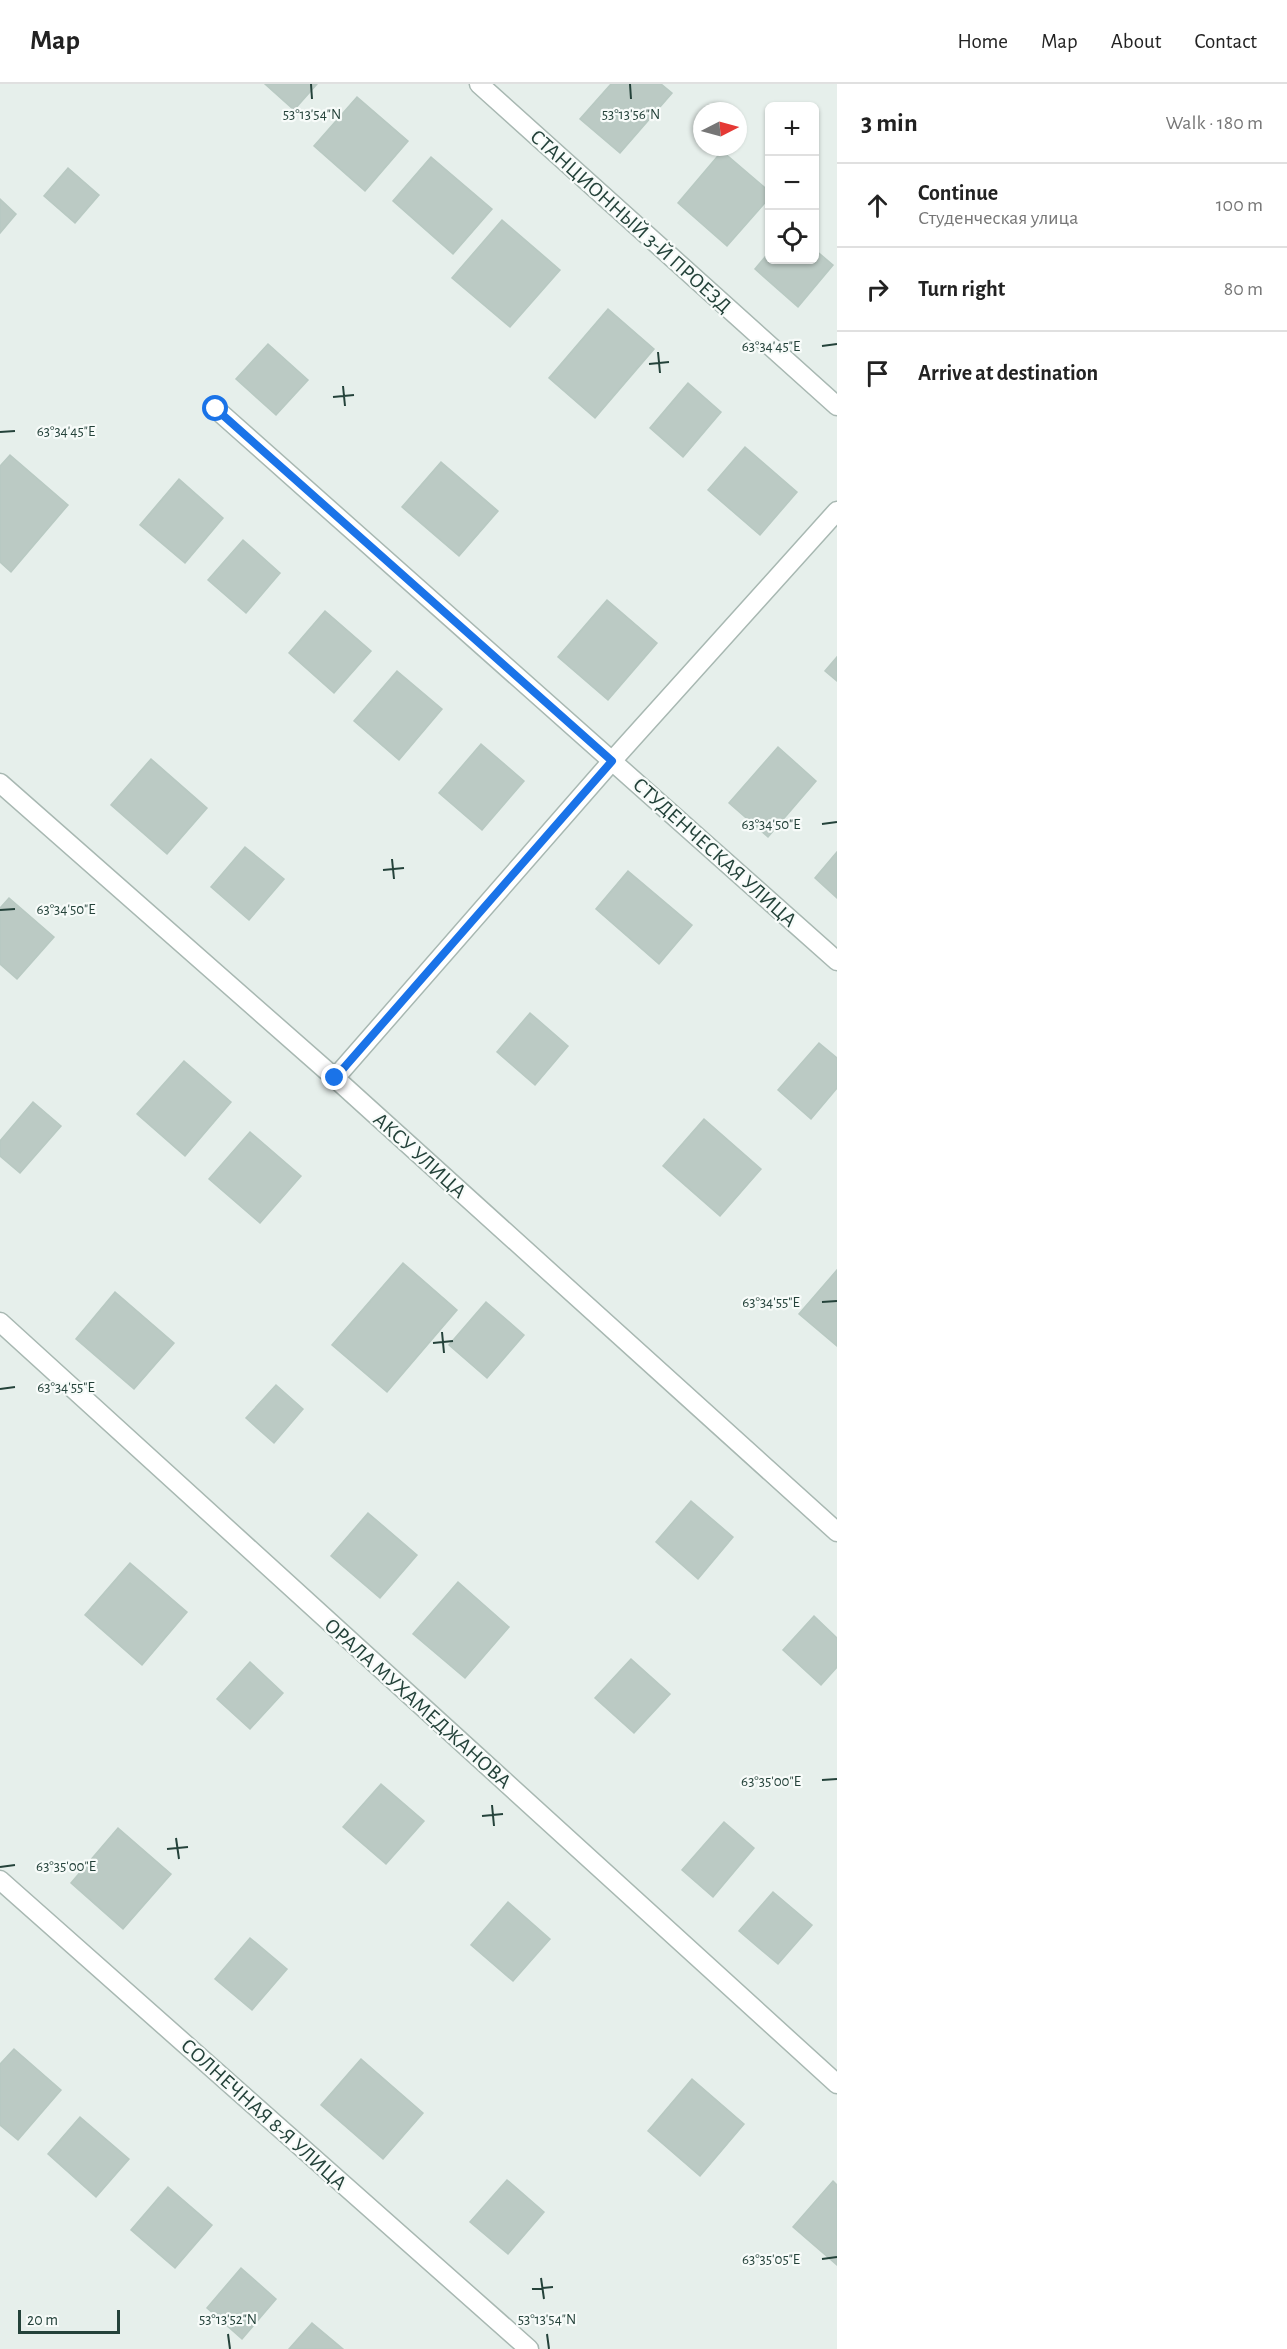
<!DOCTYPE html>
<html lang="en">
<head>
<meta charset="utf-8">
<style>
  body { margin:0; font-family:"Alegreya Sans",sans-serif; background:#f2f2f2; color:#222 }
  .controls { position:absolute; right:18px; top:18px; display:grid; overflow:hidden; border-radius:9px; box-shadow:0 2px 4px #0004 }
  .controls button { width:54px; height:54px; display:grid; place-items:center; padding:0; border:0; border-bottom:2px solid #e0e0e0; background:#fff; color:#222; font:30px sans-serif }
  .compass { position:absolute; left:693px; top:18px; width:54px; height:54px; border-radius:50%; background:#fff; box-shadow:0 2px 4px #0004; rotate:84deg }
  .scale { position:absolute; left:18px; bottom:15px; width:102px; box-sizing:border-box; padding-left:6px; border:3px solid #24423a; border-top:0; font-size:16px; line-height:21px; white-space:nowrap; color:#24423a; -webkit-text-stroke:4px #f7fbf9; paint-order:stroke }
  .stop { position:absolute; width:18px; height:18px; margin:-14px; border:4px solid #1a73e8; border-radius:50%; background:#fff }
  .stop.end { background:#1a73e8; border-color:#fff; box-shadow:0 2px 6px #0008 }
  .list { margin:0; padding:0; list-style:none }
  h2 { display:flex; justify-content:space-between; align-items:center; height:78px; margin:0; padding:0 24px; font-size:26px }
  h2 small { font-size:20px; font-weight:400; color:#767676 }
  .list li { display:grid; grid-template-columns:39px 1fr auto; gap:18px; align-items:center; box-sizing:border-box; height:84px; padding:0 24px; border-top:2px solid #e0e0e0 }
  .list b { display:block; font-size:22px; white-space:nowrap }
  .list p { margin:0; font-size:20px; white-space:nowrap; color:#767676 }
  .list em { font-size:20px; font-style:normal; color:#767676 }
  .icon { flex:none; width:33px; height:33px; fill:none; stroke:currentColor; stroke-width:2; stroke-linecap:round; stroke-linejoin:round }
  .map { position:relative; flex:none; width:837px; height:2265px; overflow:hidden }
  header { display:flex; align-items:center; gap:36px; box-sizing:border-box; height:84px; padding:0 30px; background:#fff; border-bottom:2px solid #e0e0e0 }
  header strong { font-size:28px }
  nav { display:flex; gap:33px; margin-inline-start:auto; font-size:21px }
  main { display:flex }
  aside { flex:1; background:#fff }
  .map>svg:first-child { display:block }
  .building { fill:#bbcac4; stroke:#b8c9c2; stroke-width:1.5 }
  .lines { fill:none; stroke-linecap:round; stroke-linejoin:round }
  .minor-casing { stroke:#a8b8b2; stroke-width:21 }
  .minor { stroke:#fff; stroke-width:18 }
  .route { stroke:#1a73e8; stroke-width:8 }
  .ticks { fill:none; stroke:#24423a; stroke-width:2 }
  .labels { text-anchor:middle; stroke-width:4.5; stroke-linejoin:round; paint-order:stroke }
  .street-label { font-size:21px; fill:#24423a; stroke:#f7fbf9 }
  .ticks-label { font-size:15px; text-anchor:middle; fill:#24423a; stroke:#f7fbf9; stroke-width:4.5; stroke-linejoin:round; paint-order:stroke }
</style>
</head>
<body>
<header>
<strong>Map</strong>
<nav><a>Home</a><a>Map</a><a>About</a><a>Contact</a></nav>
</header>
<main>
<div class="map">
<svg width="837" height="2265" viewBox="0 0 837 2265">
  <rect width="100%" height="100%" fill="#e6efeb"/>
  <g class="building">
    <polygon points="265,0 317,0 294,26"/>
    <polygon points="611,0 661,0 672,9 620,69 580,35"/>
    <polygon points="357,13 408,57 365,107 314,62"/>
    <polygon points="722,67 770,108 770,113 727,162 678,119"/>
    <polygon points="431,73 492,125 453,170 393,117"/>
    <polygon points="68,84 99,111 75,139 44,112"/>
    <polygon points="0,115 16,130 0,149"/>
    <polygon points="502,136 560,186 510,243 452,194"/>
    <polygon points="814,165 833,181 798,223 755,185 770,167 770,176 814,176"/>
    <polygon points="608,225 654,265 595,334 549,294"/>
    <polygon points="268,260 308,296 276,331 236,295"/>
    <polygon points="688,299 721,328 683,373 650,344"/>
    <polygon points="745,363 797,408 760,451 708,406"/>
    <polygon points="10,371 68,421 11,488 0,478 0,382"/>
    <polygon points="441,378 498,427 459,472 402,423"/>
    <polygon points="179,395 223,434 185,479 140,441"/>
    <polygon points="243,456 280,489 246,529 208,496"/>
    <polygon points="607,516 657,559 608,616 558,573"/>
    <polygon points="325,527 371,567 334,609 289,569"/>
    <polygon points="837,573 837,597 825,587"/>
    <polygon points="397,587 442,625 399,676 354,637"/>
    <polygon points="481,660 524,697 482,746 439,709"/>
    <polygon points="778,663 816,697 768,753 729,719"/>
    <polygon points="151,675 207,724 167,770 111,721"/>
    <polygon points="245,763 284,795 249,836 211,803"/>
    <polygon points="837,768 837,814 815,794"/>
    <polygon points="628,787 692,841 659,880 596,825"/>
    <polygon points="9,814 54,853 17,895 0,880 0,824"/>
    <polygon points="530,929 568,962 535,1001 497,968"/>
    <polygon points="819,959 837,974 837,1004 811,1035 778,1006"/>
    <polygon points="184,977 231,1018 185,1072 137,1030"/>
    <polygon points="33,1018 61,1042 20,1089 0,1072 0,1057"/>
    <polygon points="704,1035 761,1085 720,1132 663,1082"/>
    <polygon points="250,1048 301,1092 260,1139 209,1095"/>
    <polygon points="403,1179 457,1226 387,1308 332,1261"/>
    <polygon points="837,1186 837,1262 799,1230"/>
    <polygon points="115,1208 174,1259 134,1305 76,1255"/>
    <polygon points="486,1218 524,1251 487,1294 449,1261"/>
    <polygon points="276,1301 303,1325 274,1359 246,1334"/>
    <polygon points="691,1417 733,1453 698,1495 656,1458"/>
    <polygon points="368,1429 417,1471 380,1514 331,1472"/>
    <polygon points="130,1479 187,1528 142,1581 85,1531"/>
    <polygon points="458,1498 509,1543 465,1594 413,1550"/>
    <polygon points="814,1532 837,1554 837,1583 821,1601 783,1566"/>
    <polygon points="631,1575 670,1610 634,1649 595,1614"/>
    <polygon points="250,1578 283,1609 250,1645 217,1615"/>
    <polygon points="381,1700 424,1737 386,1780 343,1743"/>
    <polygon points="724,1738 754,1764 713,1813 682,1786"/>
    <polygon points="118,1744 171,1790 123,1845 71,1799"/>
    <polygon points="773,1808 812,1841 778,1880 739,1847"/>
    <polygon points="508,1818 550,1855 513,1897 471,1861"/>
    <polygon points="250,1854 287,1885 252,1926 215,1895"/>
    <polygon points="14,1965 61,2006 18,2056 0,2041 0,1980"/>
    <polygon points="361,1975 423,2029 383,2075 321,2021"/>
    <polygon points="692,1995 744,2040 700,2092 648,2047"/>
    <polygon points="80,2033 129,2075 96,2113 48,2070"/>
    <polygon points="507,2096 544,2128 508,2170 470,2138"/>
    <polygon points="833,2097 837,2101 837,2181 793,2143"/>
    <polygon points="168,2103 212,2141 175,2184 131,2146"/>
    <polygon points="241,2184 276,2215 242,2255 207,2224"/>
    <polygon points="312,2239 343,2265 289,2265"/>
  </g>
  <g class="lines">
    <defs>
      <g id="minor">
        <polyline points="479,0 837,322"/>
        <polyline points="216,325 837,877"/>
        <polyline points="0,699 335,994 837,1448"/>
        <polyline points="335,994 612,677 837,427"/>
        <polyline points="0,1238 837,2000"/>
        <polyline points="0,1796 529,2265"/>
      </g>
    </defs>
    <use href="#minor" class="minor-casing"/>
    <use href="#minor" class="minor"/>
  </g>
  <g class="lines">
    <polyline class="route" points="216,325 612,677 335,994"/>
  </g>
  <path class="ticks" d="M311,0l1,15M630,0l1,15M822,262l15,-2M658,268l2,21M649,280l20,-2M343,302l2,20M333,313l21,-2M0,348l15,-1M822,740l15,-2M392,775l2,20M383,786l21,-2M0,826l15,-1M822,1218l15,-1M442,1248l2,21M433,1259l20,-2M0,1305l15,-2M822,1696l15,-1M492,1721l2,21M482,1732l21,-2M176,1754l3,21M167,1765l21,-2M0,1783l15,-2M822,2175l15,-2M541,2194l3,21M532,2205l21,-2M228,2250l2,15M547,2250l2,15"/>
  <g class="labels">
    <g class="street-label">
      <text transform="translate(631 137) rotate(42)" y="7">СТАНЦИОННЫЙ 3-Й ПРОЕЗД</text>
      <text transform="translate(715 768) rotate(42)" y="7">СТУДЕНЧЕСКАЯ УЛИЦА</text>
      <text transform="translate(420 1071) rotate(42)" y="7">АКСУ УЛИЦА</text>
      <text transform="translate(418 1619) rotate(42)" y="7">ОРАЛА МУХАМЕДЖАНОВА</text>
      <text transform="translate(264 2030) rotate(42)" y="7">СОЛНЕЧНАЯ 8-Я УЛИЦА</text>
    </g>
  </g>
  <g class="ticks-label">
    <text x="312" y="35">53°13'54"N</text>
    <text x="631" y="35">53°13'56"N</text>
    <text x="771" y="267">63°34'45"E</text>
    <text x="66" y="352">63°34'45"E</text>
    <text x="771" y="745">63°34'50"E</text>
    <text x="66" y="830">63°34'50"E</text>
    <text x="771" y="1223">63°34'55"E</text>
    <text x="66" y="1308">63°34'55"E</text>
    <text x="771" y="1702">63°35'00"E</text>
    <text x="66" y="1787">63°35'00"E</text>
    <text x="771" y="2180">63°35'05"E</text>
    <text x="228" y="2240">53°13'52"N</text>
    <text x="547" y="2240">53°13'54"N</text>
  </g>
</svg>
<div class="controls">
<button>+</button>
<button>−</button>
<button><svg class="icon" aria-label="locate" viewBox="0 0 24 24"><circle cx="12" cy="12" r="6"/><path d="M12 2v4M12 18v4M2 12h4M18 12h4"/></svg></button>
</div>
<svg class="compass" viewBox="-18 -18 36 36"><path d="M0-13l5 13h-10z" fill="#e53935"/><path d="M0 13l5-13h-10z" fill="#767676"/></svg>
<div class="scale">20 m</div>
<div class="stop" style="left:216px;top:325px"></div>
<div class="stop end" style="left:335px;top:994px"></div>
</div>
<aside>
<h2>3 min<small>Walk · 180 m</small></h2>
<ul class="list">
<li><svg class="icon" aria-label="ahead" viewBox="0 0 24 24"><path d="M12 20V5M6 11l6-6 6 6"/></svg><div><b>Continue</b><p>Студенческая улица</p></div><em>100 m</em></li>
<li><svg class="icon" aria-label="right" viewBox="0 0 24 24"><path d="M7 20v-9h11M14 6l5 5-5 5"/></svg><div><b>Turn right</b></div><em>80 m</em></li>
<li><svg class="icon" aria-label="arrive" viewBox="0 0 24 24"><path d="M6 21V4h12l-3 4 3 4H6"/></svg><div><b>Arrive at destination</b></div></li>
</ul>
</aside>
</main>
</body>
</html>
